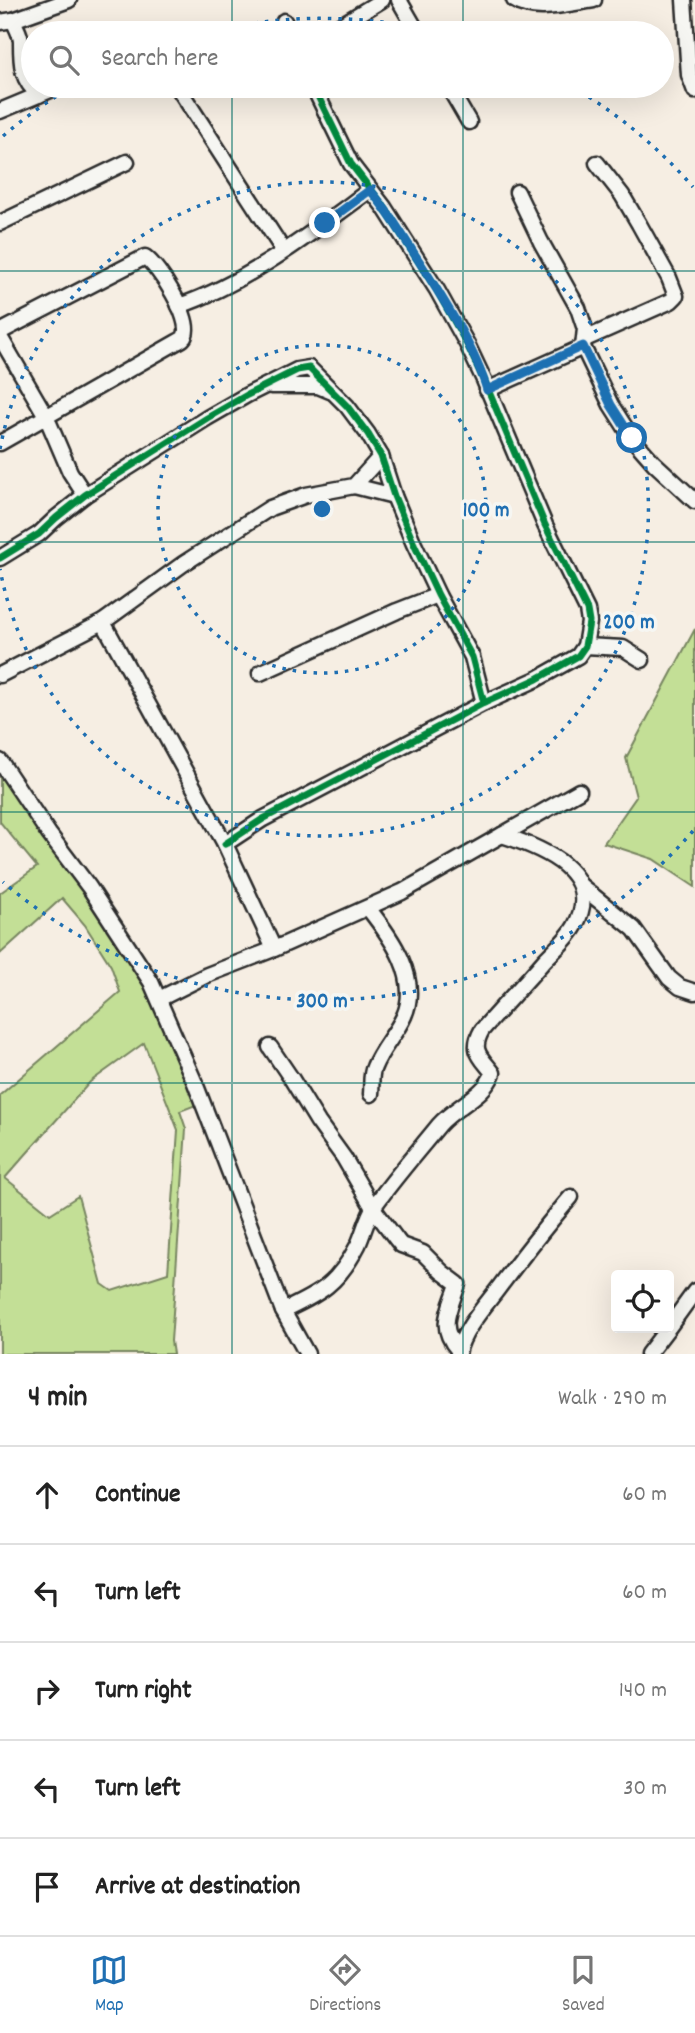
<!DOCTYPE html>
<html lang="en">
<head>
<meta charset="utf-8">
<style>
  body { margin:0; font-family:Dekko,sans-serif; background:#f6f6f6; color:#222 }
  .controls { position:absolute; right:21px; bottom:21px; display:grid; overflow:hidden; border-radius:7px; box-shadow:0 7px 28px #0002 }
  .controls button { width:63px; height:63px; display:grid; place-items:center; padding:0; border:0; border-bottom:2px solid #e0e0e0; background:#fff; color:#222; font:35px sans-serif }
  .stop { position:absolute; width:21px; height:21px; margin:-16px; border:5px solid #1f6fb2; border-radius:50%; background:#fff }
  .stop.end { background:#1f6fb2; border-color:#fff; box-shadow:0 2px 7px #0008 }
  .list { margin:0; padding:0; list-style:none }
  h2 { display:flex; justify-content:space-between; align-items:center; height:91px; margin:0; padding:0 28px; font-size:30px }
  h2 small { font-size:23px; font-weight:400; color:#767676 }
  .list li { display:grid; grid-template-columns:46px 1fr auto; gap:21px; align-items:center; box-sizing:border-box; height:98px; padding:0 28px; border-top:2px solid #e0e0e0 }
  .list b { display:block; font-size:26px; white-space:nowrap }
  .list em { font-size:23px; font-style:normal; color:#767676 }
  .icon { flex:none; width:38px; height:38px; fill:none; stroke:currentColor; stroke-width:2; stroke-linecap:round; stroke-linejoin:round }
  .map { position:relative; flex:none; width:695px; height:1354px; overflow:hidden }
  .search { position:absolute; background:#fff; box-shadow:0 7px 28px #0002; left:21px; right:21px; top:21px; height:77px; display:flex; align-items:center; gap:18px; box-sizing:border-box; padding:0 24px; border-radius:38px; color:#767676; font-size:26px }
  .sheet { height:581px; background:#fff }
  nav { display:flex; justify-content:space-around; align-items:center; box-sizing:border-box; height:98px; border-top:2px solid #e0e0e0; background:#fff; font-size:19px; color:#767676 }
  nav a { display:grid; justify-items:center; gap:4px }
  nav .on { color:#1f6fb2 }
  .map>svg:first-child { display:block }
  .green { fill:#c3df96; stroke:#778560; stroke-width:2; fill-rule:evenodd }
  .lines { fill:none; stroke-linecap:round; stroke-linejoin:round }
  .minor-casing { stroke:#2b2b2b; stroke-width:19 }
  .minor { stroke:#f6f6f2; stroke-width:14 }
  .cycleway-casing { stroke:#f6f6f2; stroke-width:11 }
  .cycleway { stroke:#00873e; stroke-width:7 }
  .route { stroke:#1f6fb2; stroke-width:9 }
  .grid { fill:none; stroke:#0f766e; stroke-width:2; stroke-opacity:0.55 }
  .ring { fill:none; stroke:#1f6fb2; stroke-width:3.5; stroke-dasharray:3.5 7 }
  .centre { fill:#1f6fb2; stroke:#f6f6f2; stroke-width:3.5 }
  .ring-label { font-size:21px; text-anchor:middle; font-weight:bold; fill:#1f6fb2; stroke:#f6f6f2; stroke-width:7; stroke-linejoin:round; paint-order:stroke }
</style>
</head>
<body>
<div class="map">
<svg width="695" height="1354" viewBox="0 0 695 1354">
  <rect width="100%" height="100%" fill="#f6eee3"/>
  <filter id="ink" filterUnits="userSpaceOnUse"><feTurbulence type="fractalNoise" baseFrequency=".0143" numOctaves="2"/><feDisplacementMap in="SourceGraphic" scale="14" xChannelSelector="R" yChannelSelector="G"/><feConvolveMatrix kernelMatrix="1 2 1 2 8 2 1 2 1" color-interpolation-filters="sRGB"/></filter>
  <g filter="url(#ink)">
    <g class="green">
      <polygon points="695,629 695,887 653,859 604,843 636,797 626,758"/>
      <path d="M0,774l130,183 24,44 42,104 -16,6 6,18 -15,212 2,13h-173v-259l120,-103 -9,-26 -26,-41 -23,-27 -62,56v-61l37,-26 -37,-45zM144,1043l34,87 -10,143 -56,18 -10,-7 -24,-88 -28,18 -45,-36 85,-96z"/>
    </g>
    <g class="lines">
      <defs>
        <g id="minor">
          <polyline points="399,0 418,33"/>
          <path d="M514,0c21,14 56,3 80,0"/>
          <polyline points="684,0 689,75 695,91"/>
          <path d="M13,20c3,7 8,15 8,22 0,22 0,38 18,53"/>
          <polyline points="284,21 289,33"/>
          <polyline points="0,22 13,20 69,0"/>
          <polyline points="328,33 382,0"/>
          <polyline points="177,86 283,250"/>
          <polyline points="448,86 469,122"/>
          <polyline points="0,111 60,86"/>
          <polyline points="517,192 541,242 578,308 585,329 583,347 611,405 632,438 654,463 695,501"/>
          <polyline points="0,223 127,162"/>
          <path d="M179,306c70,-24 132,-73 191,-116"/>
          <path d="M0,332l145,-75c14,10 47,61 40,78 -1,4 -4,5 -8,7l-177,101"/>
          <polyline points="0,337 46,416 70,472 85,495"/>
          <polyline points="585,339 671,301 676,296 669,278 639,224 622,195 597,163"/>
          <polyline points="271,386 318,386 330,391"/>
          <polyline points="487,390 583,347"/>
          <polyline points="354,486 394,496"/>
          <polyline points="0,558 39,534 56,518 85,495 207,418 247,395 297,370 309,368 347,406 368,434 381,456 394,496 414,544 438,595 472,657 484,703"/>
          <polyline points="103,622 225,844 274,949"/>
          <polyline points="585,646 623,648 642,660"/>
          <polyline points="260,673 397,611 438,595"/>
          <polyline points="0,675 103,622 183,564 270,508 306,495 354,486 381,456"/>
          <polyline points="0,761 49,834 89,887 151,982 195,1083 283,1311 307,1354"/>
          <polyline points="225,844 263,819 484,703 537,679 578,656 585,646 589,622 587,610 545,525 484,380 467,344 437,290 384,207 351,164 313,86"/>
          <polyline points="581,886 634,929 669,978 680,987 695,992"/>
          <path d="M368,908c23,29 53,70 36,108 -8,18 -23,33 -30,51 -4,8 -2,19 -3,27"/>
          <polyline points="159,999 207,975 274,949 402,892 579,791"/>
          <path d="M270,1047l21,31 27,44 26,36 29,50 24,32 4,5 22,8 19,19 16,12c-8,26 -21,42 0,66"/>
          <path d="M283,1311c38,-18 55,-27 75,-66 6,-13 9,-28 17,-40 20,-28 43,-54 64,-80 16,-19 46,-29 54,-52 -12,-16 -23,-22 -11,-43 20,-23 41,-45 61,-68 10,-11 25,-23 32,-36 29,-54 -33,-78 -73,-91"/>
          <polyline points="669,1327 695,1291"/>
          <path d="M458,1354c3,-21 26,-47 39,-64 24,-32 48,-63 74,-93"/>
          <polyline points="648,1354 668,1328"/>
        </g>
      </defs>
      <use href="#minor" class="minor-casing"/>
      <use href="#minor" class="minor"/>
      <defs>
        <g id="cycleway">
          <polyline points="0,558 39,534 56,518 85,495 207,418 247,395 297,370 309,368 347,406 368,434 381,456 394,496 414,544 438,595 472,657 484,703"/>
          <polyline points="225,844 263,819 484,703 537,679 578,656 585,646 589,622 587,610 545,525 484,380 467,344 437,290 384,207 351,164 313,86"/>
        </g>
      </defs>
      <use href="#cycleway" class="cycleway-casing"/>
      <use href="#cycleway" class="cycleway"/>
    </g>
  </g>
  <g class="lines" filter="url(#ink)">
    <path class="route" d="M325,223l45,-33c19,21 33,47 49,71 23,37 56,87 68,129l96,-44 28,59 21,33"/>
  </g>
  <path class="grid" d="M232,0v33M463,0v33M232,86v1268M463,86v1268M0,271h695M0,542h695M0,812h695M0,1083h695"/>
  <g class="ring">
    <circle cx="322" cy="509" r="164"/>
    <path d="M0 449A327 327 0 1 1 0 569"/>
    <path d="M693 831A491 491 0 0 1 3 882M3 136A491 491 0 0 1 73 86M203 33A491 491 0 0 1 441 33M571 86A491 491 0 0 1 693 187"/>
  </g>
  <circle cx="322" cy="509" r="10" class="centre"/>
  <g class="ring-label">
    <text x="486" y="516">100 m</text>
    <text x="629" y="628">200 m</text>
    <text x="322" y="1007">300 m</text>
  </g>
</svg>
<div class="controls">
<button><svg class="icon" aria-label="locate" viewBox="0 0 24 24"><circle cx="12" cy="12" r="6"/><path d="M12 2v4M12 18v4M2 12h4M18 12h4"/></svg></button>
</div>
<div class="stop" style="left:632px;top:438px"></div>
<div class="stop end" style="left:325px;top:223px"></div>
<div class="search"><svg class="icon" aria-label="search" viewBox="0 0 24 24"><circle cx="10" cy="10" r="6"/><path d="M15 15l6 6"/></svg>Search here</div>
</div>
<section class="sheet">
<h2>4 min<small>Walk · 290 m</small></h2>
<ul class="list">
<li><svg class="icon" aria-label="ahead" viewBox="0 0 24 24"><path d="M12 20V5M6 11l6-6 6 6"/></svg><div><b>Continue</b></div><em>60 m</em></li>
<li><svg class="icon" aria-label="left" viewBox="0 0 24 24"><path d="M17 20v-9H6M10 6l-5 5 5 5"/></svg><div><b>Turn left</b></div><em>60 m</em></li>
<li><svg class="icon" aria-label="right" viewBox="0 0 24 24"><path d="M7 20v-9h11M14 6l5 5-5 5"/></svg><div><b>Turn right</b></div><em>140 m</em></li>
<li><svg class="icon" aria-label="left" viewBox="0 0 24 24"><path d="M17 20v-9H6M10 6l-5 5 5 5"/></svg><div><b>Turn left</b></div><em>30 m</em></li>
<li><svg class="icon" aria-label="arrive" viewBox="0 0 24 24"><path d="M6 21V4h12l-3 4 3 4H6"/></svg><div><b>Arrive at destination</b></div></li>
</ul>
</section>
<nav>
<a class="on"><svg class="icon" aria-label="map" viewBox="0 0 24 24"><path d="M3 6l6-2 6 2 6-2v14l-6 2-6-2-6 2zM9 4v14M15 6v14"/></svg>Map</a>
<a><svg class="icon" aria-label="directions" viewBox="0 0 24 24"><path d="M12 3l9 9-9 9-9-9zM9 14v-3h6M13 9l2 2-2 2"/></svg>Directions</a>
<a><svg class="icon" aria-label="saved" viewBox="0 0 24 24"><path d="M7 4h10v16l-5-4-5 4z"/></svg>Saved</a>
</nav>
</body>
</html>
